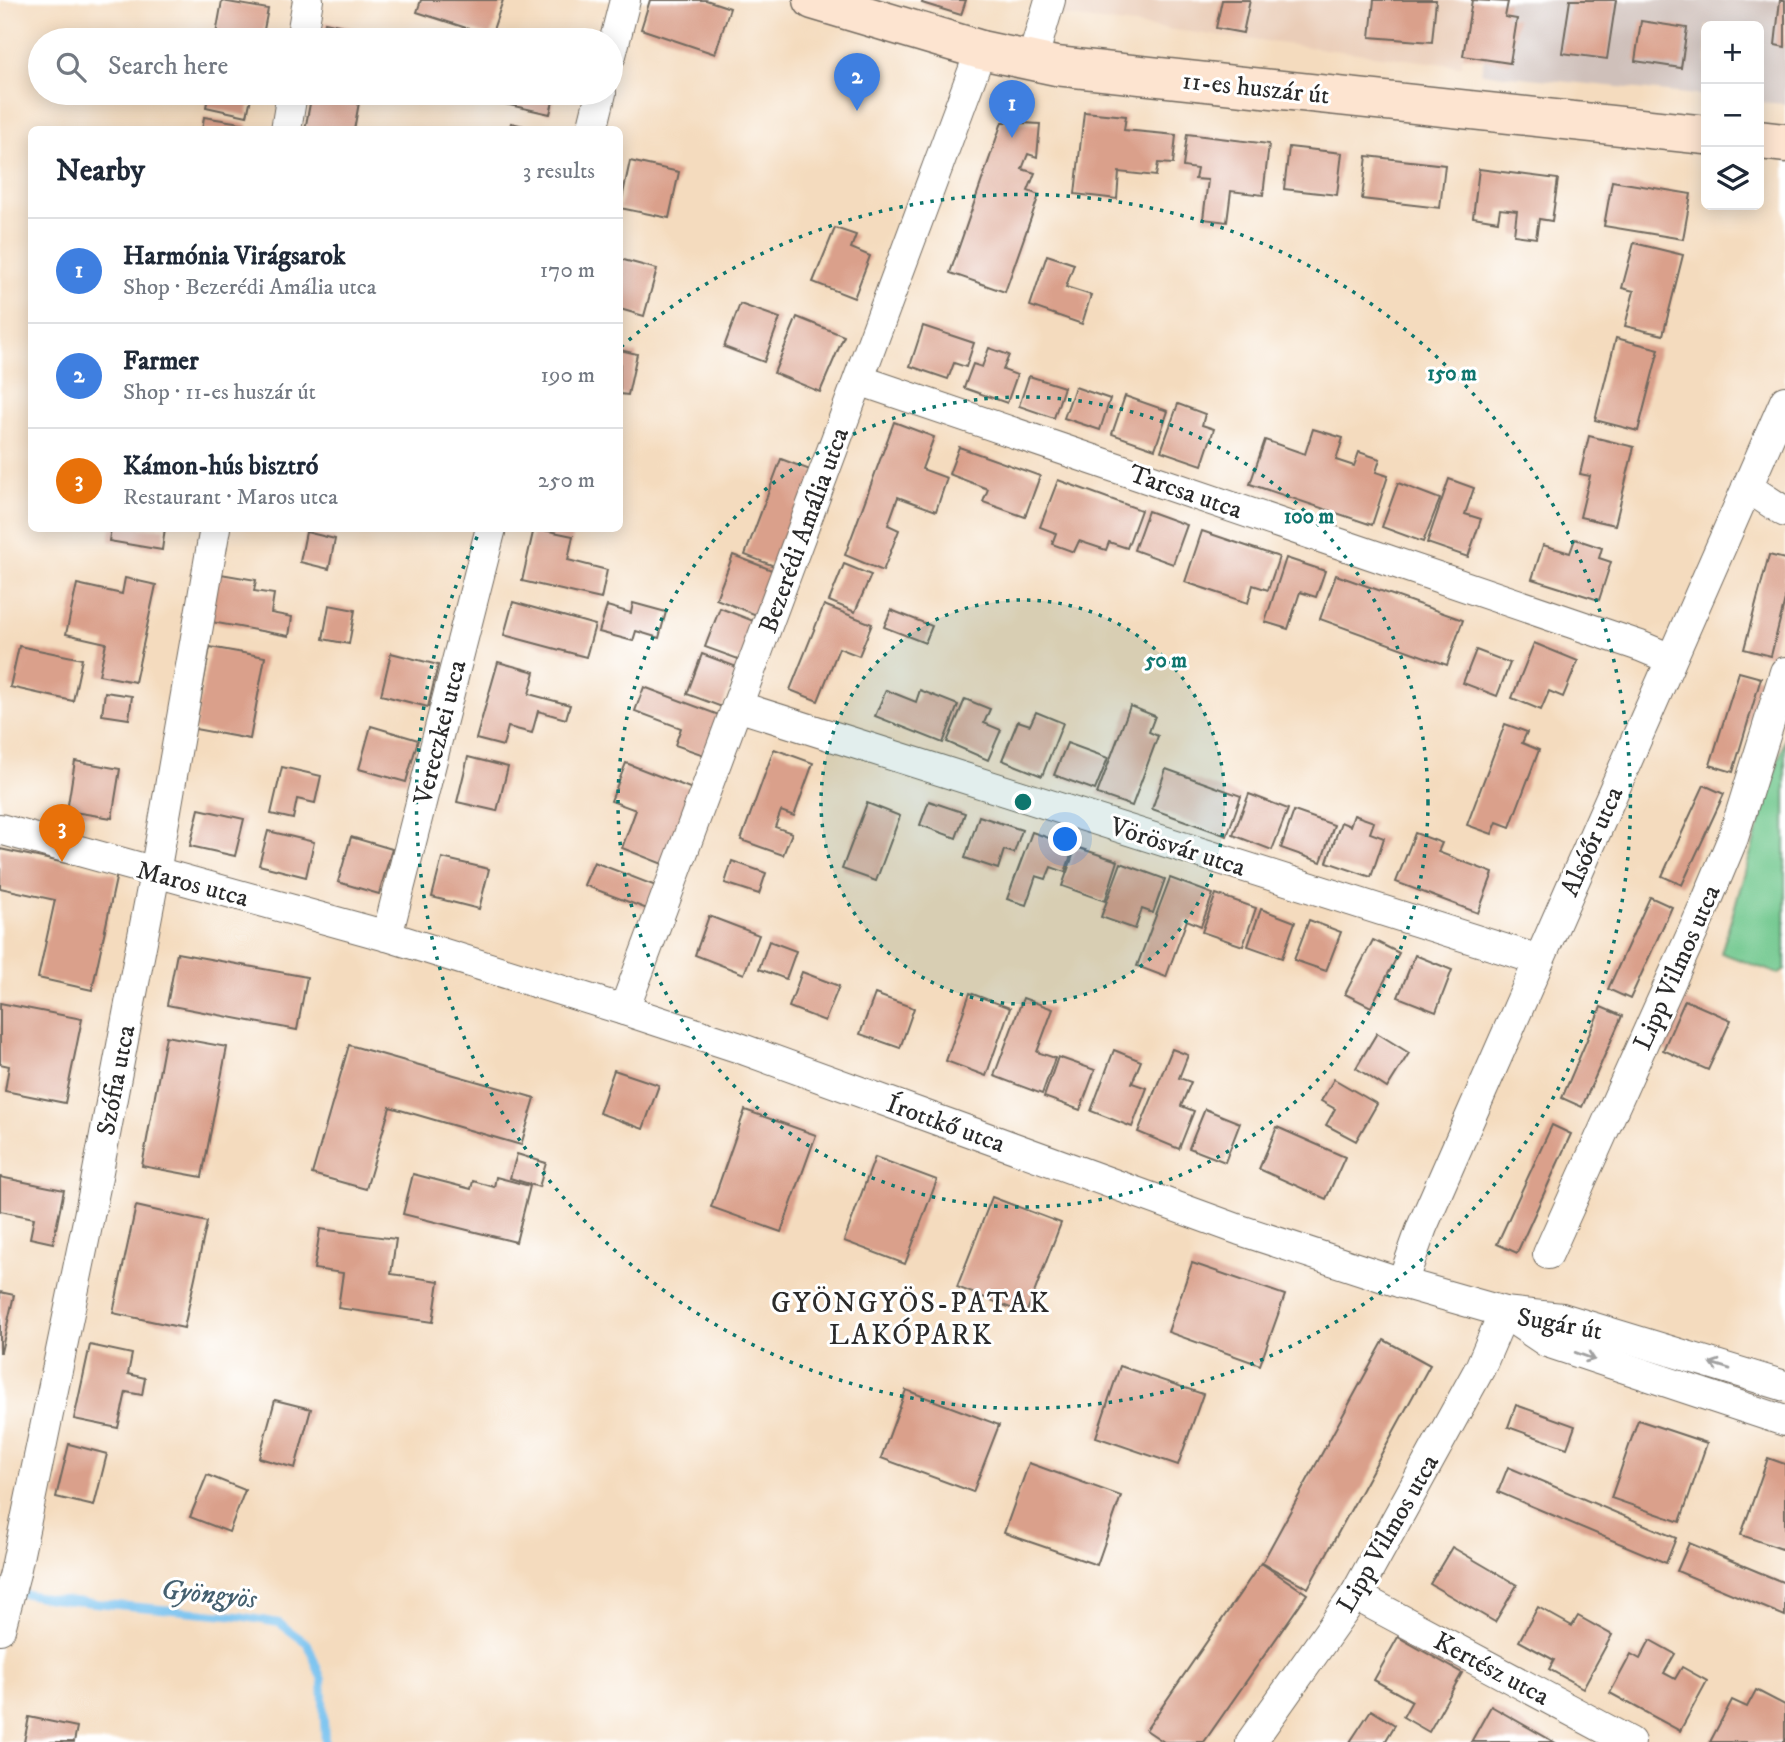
<!DOCTYPE html>
<html lang="en">
<head>
<meta charset="utf-8">
<style>
  body { margin:0; font-family:"IM FELL DW Pica",serif; background:#f6f6f7; color:#1f2937 }
  .controls { position:absolute; right:21px; top:21px; display:grid; overflow:hidden; border-radius:10px; box-shadow:0 4px 18px #0003 }
  .controls button { width:63px; height:63px; display:grid; place-items:center; padding:0; border:0; border-bottom:2px solid #e0e1e3; background:#fff; color:#1f2937; font:35px sans-serif }
  .you { position:absolute; left:1066px; top:840px; width:24px; height:24px; margin:-18px; border:5px solid #fff; border-radius:50%; background:#1a73e8; box-shadow:0 0 0 10px #1a73e833 }
  .badge { display:grid; place-items:center; width:46px; height:46px; border-radius:50%; background:#1f6fb2; color:#fff; font-size:23px; font-weight:700 }
  .pin { position:absolute; translate:-50% -58px; filter:drop-shadow(0 2px 4px #0008) }
  .pin::after { content:''; position:absolute; top:37px; width:24px; height:21px; background:inherit; clip-path:polygon(0 0,100% 0,50% 100%) }
  .list { margin:0; padding:0; list-style:none }
  h2 { display:flex; justify-content:space-between; align-items:center; height:91px; margin:0; padding:0 28px; font-size:30px }
  h2 small { font-size:23px; font-weight:400; color:#747a83 }
  .list li { display:grid; grid-template-columns:46px 1fr auto; gap:21px; align-items:center; box-sizing:border-box; height:105px; padding:0 28px; border-top:2px solid #e0e1e3 }
  .list b { display:block; font-size:26px; white-space:nowrap }
  .list p { margin:0; font-size:23px; white-space:nowrap; color:#747a83 }
  .list em { font-size:23px; font-style:normal; color:#747a83 }
  .icon { flex:none; width:38px; height:38px; fill:none; stroke:currentColor; stroke-width:2; stroke-linecap:round; stroke-linejoin:round }
  .map { position:relative; flex:none; width:1785px; height:1742px; overflow:hidden }
  .search { position:absolute; background:#fff; box-shadow:0 4px 18px #0003; left:28px; top:28px; width:595px; height:77px; display:flex; align-items:center; gap:18px; box-sizing:border-box; padding:0 24px; border-radius:38px; color:#747a83; font-size:26px }
  .panel { position:absolute; background:#fff; box-shadow:0 4px 18px #0003; left:28px; top:126px; width:595px; height:406px; border-radius:10px }
  .map>svg:first-child { display:block }
  .built { fill:#eacdb8 }
  .industrial { fill:#cfc0ba }
  .green { fill:#71c88e; stroke:#4e7a5c; stroke-width:2 }
  .lines { fill:none; stroke-linecap:round; stroke-linejoin:round }
  .stream { stroke:#76c1ef; stroke-width:8 }
  .building { fill:#daa08b }
  .minor-casing { stroke:#71695e; stroke-width:32 }
  .secondary-casing { stroke:#71695e; stroke-width:41 }
  .minor { stroke:#fff; stroke-width:30 }
  .secondary { stroke:#fde4d0; stroke-width:38 }
  .oneway { stroke:#a0a0a0 }
  .ring { fill:none; stroke:#0f766e; stroke-width:3.5; stroke-dasharray:3.5 7 }
  .labels { text-anchor:middle; stroke-width:6; stroke-linejoin:round; paint-order:stroke }
  .street-label { font-size:26px; fill:#2b2b2b; stroke:#fff }
  .neighbourhood-label { font-size:28px; letter-spacing:2px; fill:#2b2b2b; stroke:#fff }
  .water-label { font-size:28px; font-style:italic; fill:#456070; stroke:#fff }
  .centre { fill:#0f766e; stroke:#fff; stroke-width:3.5 }
  .ring-label { font-size:21px; text-anchor:middle; font-weight:bold; fill:#0f766e; stroke:#fff; stroke-width:6; stroke-linejoin:round; paint-order:stroke }
</style>
</head>
<body>
<div class="map">
<svg width="1785" height="1742" viewBox="0 0 1785 1742">
  <rect width="100%" height="100%" fill="#fff"/>
  <filter id="ink" filterUnits="userSpaceOnUse"><feTurbulence type="fractalNoise" baseFrequency=".0143" numOctaves="2"/><feDisplacementMap in="SourceGraphic" scale="14" xChannelSelector="R" yChannelSelector="G"/><feConvolveMatrix kernelMatrix="1 2 1 2 8 2 1 2 1" color-interpolation-filters="sRGB"/></filter>
  <filter id="wash" filterUnits="userSpaceOnUse"><feTurbulence type="fractalNoise" baseFrequency=".00686" numOctaves="4" result="noise"/><feDisplacementMap in="SourceGraphic" scale="28" xChannelSelector="R" yChannelSelector="G"/><feGaussianBlur stdDeviation="1.57" result="paint"/><feColorMatrix in="noise" values="0 0 0 0 0 0 0 0 0 0 0 0 0 0 0 0 0 1.4 0 .05"/><feComposite in="paint" operator="in"/></filter>
  <g filter="url(#wash)">
    <rect width="100%" height="100%" fill="#f4dbbe"/>
    <polygon class="built" points="1043,0 1473,0 1461,66 1039,13"/>
    <polygon class="industrial" points="1496,0 1785,0 1785,104 1759,102 1759,26 1706,26 1706,96 1481,73"/>
    <polygon class="green" points="1785,738 1785,969 1778,974 1721,953"/>
    <g class="lines">
      <polyline class="stream" points="17,1592 51,1599 239,1616 279,1623 308,1644 322,1680 325,1742"/>
    </g>
    <g id="blocks">
      <g class="building">
        <polygon points="421,0 503,0 491,36 417,12"/>
        <polygon points="650,0 706,0 730,8 715,54 641,29"/>
        <polygon points="923,0 966,0 961,15 922,3"/>
        <polygon points="1222,0 1250,0 1243,33 1216,28"/>
        <polygon points="1374,0 1436,0 1432,42 1370,37"/>
        <polygon points="1472,0 1508,2 1505,17 1517,19 1510,63 1463,56"/>
        <polygon points="1570,0 1616,0 1607,59 1562,53"/>
        <polygon points="1780,0 1785,0 1785,47 1775,45"/>
        <polygon points="222,1 268,9 262,40 215,40"/>
        <polygon points="1641,21 1687,28 1681,68 1635,61"/>
        <polygon points="325,22 377,33 375,40 321,40"/>
        <polygon points="209,93 252,93 247,116 206,107"/>
        <polygon points="312,93 339,93 360,97 354,130 305,130"/>
        <polygon points="508,93 555,93 550,114 505,104"/>
        <polygon points="1084,112 1126,116 1124,130 1176,135 1173,164 1158,163 1156,176 1119,172 1117,199 1075,194"/>
        <polygon points="204,117 247,124 246,130 202,130"/>
        <polygon points="1002,122 1040,124 1037,157 1028,154 1022,169 1035,173 1028,191 1039,195 1005,292 950,273"/>
        <polygon points="511,123 533,128 533,130 509,130"/>
        <polygon points="1187,134 1269,144 1263,195 1231,191 1227,222 1203,219 1208,180 1195,179 1197,169 1183,167"/>
        <polygon points="1289,147 1342,153 1337,195 1284,189"/>
        <polygon points="1367,156 1445,165 1440,208 1362,199"/>
        <polygon points="630,161 679,172 669,218 620,208"/>
        <polygon points="1479,169 1558,179 1552,221 1539,219 1536,238 1514,235 1517,211 1500,209 1498,221 1473,217"/>
        <polygon points="1612,181 1691,194 1683,239 1604,226"/>
        <polygon points="835,228 856,235 851,248 870,256 854,298 813,282"/>
        <polygon points="1634,243 1683,255 1663,335 1625,326 1634,291 1622,288"/>
        <polygon points="1047,255 1074,264 1066,287 1091,295 1082,324 1030,306"/>
        <polygon points="620,259 657,269 644,316 620,309"/>
        <polygon points="740,304 780,318 764,362 724,347"/>
        <polygon points="797,317 844,336 820,392 774,373"/>
        <polygon points="923,326 974,343 966,367 954,363 948,379 910,366"/>
        <polygon points="1616,338 1659,349 1638,431 1595,420"/>
        <polygon points="989,348 1009,355 1003,370 1017,375 1007,403 964,388 973,364 982,367"/>
        <polygon points="620,350 637,354 628,395 620,394"/>
        <polygon points="1029,376 1064,387 1054,418 1019,406"/>
        <polygon points="1075,387 1110,399 1100,430 1064,418"/>
        <polygon points="1125,396 1168,411 1155,449 1112,434"/>
        <polygon points="1178,404 1205,414 1202,425 1214,429 1202,465 1161,451"/>
        <polygon points="894,422 934,437 922,469 947,478 936,511 898,497 888,525 899,530 883,571 845,555"/>
        <polygon points="1313,429 1343,438 1336,460 1354,466 1359,452 1380,459 1376,472 1388,476 1372,525 1250,484 1265,440 1305,454"/>
        <polygon points="1589,436 1634,447 1615,525 1580,517 1590,476 1580,474"/>
        <polygon points="959,447 1040,476 1025,517 983,502 988,489 949,474"/>
        <polygon points="781,459 818,473 782,569 745,555"/>
        <polygon points="1449,479 1474,488 1465,514 1481,519 1468,557 1427,543"/>
        <polygon points="1058,480 1141,510 1127,548 1109,542 1106,550 1079,541 1074,552 1052,544 1056,533 1040,527"/>
        <polygon points="1398,483 1440,499 1423,542 1382,527"/>
        <polygon points="1148,511 1187,525 1173,564 1134,550"/>
        <polygon points="111,528 165,528 162,550 109,541"/>
        <polygon points="534,528 573,536 568,560 607,570 601,599 522,581"/>
        <polygon points="1202,531 1279,557 1268,590 1253,585 1248,603 1185,582"/>
        <polygon points="306,532 335,539 329,569 300,562"/>
        <polygon points="1575,539 1602,548 1599,558 1611,562 1599,600 1532,579 1543,545 1570,553"/>
        <polygon points="733,555 777,572 759,616 716,599"/>
        <polygon points="1769,555 1785,559 1785,600 1771,656 1744,649"/>
        <polygon points="1286,558 1325,571 1316,597 1300,592 1288,629 1265,622"/>
        <polygon points="844,564 871,575 855,612 829,601"/>
        <polygon points="215,573 256,580 254,591 274,594 271,613 292,617 289,636 206,621"/>
        <polygon points="1336,575 1463,620 1447,665 1320,619"/>
        <polygon points="125,578 156,585 135,682 99,675 106,643 66,634 77,584 122,594"/>
        <polygon points="513,602 595,625 586,657 504,635"/>
        <polygon points="633,603 666,612 659,638 636,631 633,641 599,632 607,606 631,613"/>
        <polygon points="329,605 355,610 349,644 323,639"/>
        <polygon points="824,605 872,624 859,656 839,648 818,701 790,690"/>
        <polygon points="720,608 756,622 741,660 705,647"/>
        <polygon points="891,610 932,626 925,643 884,627"/>
        <polygon points="1534,643 1578,661 1563,697 1549,691 1541,710 1512,698"/>
        <polygon points="19,646 82,659 73,701 10,687"/>
        <polygon points="210,647 265,657 250,739 195,729"/>
        <polygon points="1476,650 1510,663 1497,696 1463,683"/>
        <polygon points="391,653 438,665 428,707 381,695"/>
        <polygon points="702,654 737,667 722,707 687,694"/>
        <polygon points="498,662 535,672 529,694 570,705 566,719 538,711 532,733 508,727 503,746 476,739"/>
        <polygon points="1739,672 1761,678 1733,772 1710,765"/>
        <polygon points="644,687 719,715 704,755 675,745 681,728 635,711"/>
        <polygon points="886,690 916,702 920,690 958,705 943,743 875,716"/>
        <polygon points="105,692 132,696 129,719 102,715"/>
        <polygon points="965,699 990,709 984,723 1001,730 988,760 947,742"/>
        <polygon points="1130,706 1155,716 1149,732 1158,736 1132,806 1097,794"/>
        <polygon points="1036,712 1063,723 1042,776 1002,760 1018,721 1030,725"/>
        <polygon points="1505,724 1527,732 1522,743 1539,750 1510,827 1497,822 1492,834 1467,825"/>
        <polygon points="371,726 418,740 406,782 359,769"/>
        <polygon points="1067,743 1108,758 1095,790 1054,775"/>
        <polygon points="774,749 813,763 794,816 781,811 775,827 792,833 783,855 741,840"/>
        <polygon points="468,757 508,767 497,811 457,802"/>
        <polygon points="75,761 120,769 112,818 67,811"/>
        <polygon points="626,763 695,790 665,865 622,848 636,810 611,801"/>
        <polygon points="282,767 321,776 315,803 297,799 293,819 271,814"/>
        <polygon points="1166,769 1241,796 1227,836 1152,809"/>
        <polygon points="1704,785 1724,794 1682,885 1662,876"/>
        <polygon points="1249,794 1288,809 1272,850 1233,835"/>
        <polygon points="929,801 965,813 956,838 920,825"/>
        <polygon points="867,803 900,816 876,881 842,869"/>
        <polygon points="199,809 244,819 235,856 190,846"/>
        <polygon points="1294,811 1334,825 1321,862 1281,848"/>
        <polygon points="1354,815 1374,822 1370,833 1384,838 1371,877 1327,862 1341,822 1350,826"/>
        <polygon points="979,816 1022,830 1014,853 1004,850 998,869 965,858"/>
        <polygon points="268,831 314,842 306,877 259,865"/>
        <polygon points="1032,832 1074,847 1065,872 1051,867 1046,879 1036,876 1026,905 1007,899"/>
        <polygon points="1415,833 1442,843 1438,852 1493,873 1478,913 1396,882"/>
        <polygon points="351,837 392,849 379,894 338,882"/>
        <polygon points="1076,847 1118,861 1105,901 1062,886"/>
        <polygon points="0,849 117,874 92,990 38,978 55,900 0,888"/>
        <polygon points="442,858 489,869 479,909 432,897"/>
        <polygon points="732,861 766,873 759,894 725,883"/>
        <polygon points="594,862 656,886 647,909 584,885"/>
        <polygon points="1121,863 1165,879 1153,913 1142,909 1135,929 1101,917"/>
        <polygon points="1170,878 1213,894 1201,926 1187,920 1166,977 1137,966"/>
        <polygon points="1216,894 1256,908 1243,946 1202,932"/>
        <polygon points="1650,897 1672,907 1630,999 1608,989"/>
        <polygon points="1261,909 1295,922 1282,958 1248,946"/>
        <polygon points="709,916 759,935 744,974 695,955"/>
        <polygon points="1309,920 1341,932 1326,971 1294,960"/>
        <polygon points="1373,940 1399,953 1371,1007 1345,994"/>
        <polygon points="769,941 796,951 786,979 759,969"/>
        <polygon points="177,953 307,977 297,1030 167,1005"/>
        <polygon points="1415,955 1452,970 1436,1012 1398,997"/>
        <polygon points="802,972 839,986 825,1021 789,1007"/>
        <polygon points="970,993 1010,1008 986,1076 946,1061"/>
        <polygon points="875,994 914,1008 900,1048 860,1034"/>
        <polygon points="1023,998 1053,1009 1037,1052 1055,1058 1042,1094 994,1076"/>
        <polygon points="1685,1000 1731,1020 1708,1070 1663,1050"/>
        <polygon points="0,1003 82,1019 65,1103 5,1091 9,1066 0,1064"/>
        <polygon points="1601,1007 1622,1016 1582,1107 1562,1098"/>
        <polygon points="1377,1033 1409,1053 1387,1088 1356,1068"/>
        <polygon points="166,1036 227,1047 202,1177 142,1166"/>
        <polygon points="349,1045 535,1098 521,1145 390,1107 366,1189 312,1174"/>
        <polygon points="1172,1049 1188,1055 1179,1078 1191,1082 1181,1106 1194,1111 1179,1149 1138,1132"/>
        <polygon points="1114,1050 1141,1061 1132,1083 1147,1088 1132,1127 1091,1111"/>
        <polygon points="1058,1057 1095,1070 1080,1110 1044,1097"/>
        <polygon points="614,1070 659,1085 643,1129 599,1113"/>
        <polygon points="1334,1079 1377,1104 1356,1141 1326,1125 1335,1109 1321,1101"/>
        <polygon points="1205,1109 1240,1123 1225,1162 1189,1148"/>
        <polygon points="745,1110 816,1135 781,1232 711,1207"/>
        <polygon points="1552,1125 1571,1134 1517,1253 1497,1244"/>
        <polygon points="1277,1127 1345,1157 1326,1199 1259,1169"/>
        <polygon points="517,1154 546,1163 539,1187 510,1178"/>
        <polygon points="875,1157 937,1180 905,1264 844,1241"/>
        <polygon points="413,1174 471,1189 473,1181 494,1187 496,1177 530,1186 516,1242 403,1214"/>
        <polygon points="0,1177 64,1190 53,1243 30,1238 34,1218 0,1211"/>
        <polygon points="992,1197 1061,1223 1026,1314 957,1287"/>
        <polygon points="136,1206 207,1222 184,1328 113,1313"/>
        <polygon points="320,1229 396,1239 391,1274 439,1281 433,1322 338,1308 343,1273 314,1269"/>
        <polygon points="1192,1263 1285,1295 1260,1365 1168,1332"/>
        <polygon points="0,1292 14,1295 1,1352 0,1352"/>
        <polygon points="1384,1340 1430,1365 1308,1588 1262,1563"/>
        <polygon points="90,1345 132,1354 128,1374 145,1378 142,1395 126,1392 118,1428 74,1419"/>
        <polygon points="1120,1366 1203,1394 1178,1465 1096,1437"/>
        <polygon points="906,1390 999,1425 973,1492 881,1458"/>
        <polygon points="275,1400 311,1409 295,1468 259,1458"/>
        <polygon points="1516,1405 1575,1426 1567,1448 1508,1427"/>
        <polygon points="1638,1420 1707,1443 1680,1522 1611,1498"/>
        <polygon points="69,1444 107,1454 94,1506 56,1497"/>
        <polygon points="1768,1458 1785,1464 1785,1550 1741,1535"/>
        <polygon points="1029,1463 1121,1496 1097,1565 1004,1533"/>
        <polygon points="1508,1467 1676,1538 1666,1563 1498,1492"/>
        <polygon points="207,1475 245,1490 229,1532 190,1517"/>
        <polygon points="1689,1543 1785,1583 1785,1616 1677,1571"/>
        <polygon points="1452,1547 1517,1585 1495,1622 1430,1584"/>
        <polygon points="1261,1563 1307,1594 1204,1742 1164,1742 1146,1730"/>
        <polygon points="1538,1607 1572,1626 1578,1616 1612,1635 1583,1688 1549,1669 1554,1660 1519,1641"/>
        <polygon points="1398,1637 1462,1673 1429,1732 1403,1717 1412,1701 1374,1680"/>
        <polygon points="1650,1640 1675,1654 1664,1673 1675,1679 1682,1667 1707,1681 1680,1731 1610,1693 1631,1654 1640,1659"/>
        <polygon points="1756,1690 1785,1705 1785,1742 1710,1742 1732,1700 1747,1707"/>
        <polygon points="1491,1706 1554,1742 1471,1742"/>
        <polygon points="1371,1710 1395,1725 1385,1742 1350,1742"/>
        <polygon points="29,1717 77,1727 74,1742 24,1742"/>
      </g>
    </g>
  </g>
  <g filter="url(#ink)">
    <use href="#blocks" fill-opacity="0" stroke="#71695e" stroke-width="2"/>
    <g class="lines">
      <defs>
        <g id="minor">
          <polyline points="301,40 308,0"/>
          <polyline points="611,55 625,0"/>
          <polyline points="1032,61 1050,0"/>
          <polyline points="286,130 292,93"/>
          <polyline points="592,130 601,93"/>
          <polyline points="859,380 1640,646 1671,659"/>
          <polyline points="1747,487 1785,512"/>
          <polyline points="737,706 1539,960"/>
          <polyline points="0,829 387,936 624,1010 737,1047 1240,1230 1402,1283 1504,1312 1562,1318 1785,1386"/>
          <polyline points="387,936 491,528"/>
          <polyline points="624,1010 981,50"/>
          <polyline points="1548,1254 1705,905 1733,838 1785,672"/>
          <polyline points="1402,1283 1422,1227 1785,401"/>
          <polyline points="1507,1315 1547,1342 1785,1421"/>
          <polyline points="1355,1595 1630,1742"/>
          <polyline points="0,1629 15,1573 95,1187 155,873 215,528"/>
          <polyline points="1251,1742 1355,1595 1480,1368 1504,1312"/>
        </g>
        <g id="secondary">
          <polyline points="813,0 981,50 1056,66 1706,135"/>
          <polyline points="1759,140 1785,143"/>
        </g>
      </defs>
      <use href="#minor" class="minor-casing"/>
      <use href="#secondary" class="secondary-casing"/>
      <use href="#minor" class="minor"/>
      <use href="#secondary" class="secondary"/>
    </g>
    <defs><path id="oneway-shaft" d="M-6 0H5M1.5-3L5.5 0L1.5 3" fill="none" stroke-width="1.6" stroke-linecap="round" stroke-linejoin="round" transform="scale(1.75)"/></defs>
    <g class="oneway">
      <use href="#oneway-shaft" transform="translate(1585 1356) rotate(20)"/>
      <use href="#oneway-shaft" transform="translate(1720 1366) rotate(-163)"/>
    </g>
  </g>
  <circle cx="1023" cy="802" r="202" fill="#0f766e" fill-opacity=".12"/>
  <g class="ring">
    <circle cx="1023" cy="802" r="202"/>
    <circle cx="1023" cy="802" r="405"/>
    <path d="M621 347A607 607 0 1 1 480 531"/>
  </g>
  <g class="labels">
    <g class="street-label">
      <text transform="translate(1256 87) rotate(6)" y="9">11-es huszár út</text>
      <text transform="translate(1186 491) rotate(19)" y="9">Tarcsa utca</text>
      <text transform="translate(803 530) rotate(-70)" y="9">Bezerédi Amália utca</text>
      <text transform="translate(439 732) rotate(-76)" y="9">Vereczkei utca</text>
      <text transform="translate(1591 841) rotate(-66)" y="9">Alsóőr utca</text>
      <text transform="translate(1178 846) rotate(18)" y="9">Vörösvár utca</text>
      <text transform="translate(193 883) rotate(15)" y="9">Maros utca</text>
      <text transform="translate(1676 967) rotate(-66)" y="9">Lipp Vilmos utca</text>
      <text transform="translate(115 1080) rotate(-79)" y="9">Szófia utca</text>
      <text transform="translate(946 1123) rotate(20)" y="9">Írottkő utca</text>
      <text transform="translate(1560 1323) rotate(10)" y="9">Sugár út</text>
      <text transform="translate(1387 1533) rotate(-60)" y="9">Lipp Vilmos utca</text>
      <text transform="translate(1492 1668) rotate(28)" y="9">Kertész utca</text>
    </g>
    <g class="neighbourhood-label">
      <text x="911" y="1312">GYÖNGYÖS-PATAK<tspan x="911" dy="32">LAKÓPARK</tspan></text>
    </g>
    <g class="water-label">
      <text transform="translate(209 1593) rotate(6)" y="10">Gyöngyös</text>
    </g>
  </g>
  <circle cx="1023" cy="802" r="10" class="centre"/>
  <g class="ring-label">
    <text x="1452" y="380">150 m</text>
    <text x="1309" y="523">100 m</text>
    <text x="1166" y="667">50 m</text>
  </g>
</svg>
<div class="controls">
<button>+</button>
<button>−</button>
<button><svg class="icon" aria-label="layers" viewBox="0 0 24 24"><path d="M12 4l9 5-9 5-9-5zM3 14l9 5 9-5"/></svg></button>
</div>
<div class="you"></div>
<div class="pin badge" style="left:1012px;top:138px;background:#3f7fe0">1</div>
<div class="pin badge" style="left:857px;top:111px;background:#3f7fe0">2</div>
<div class="pin badge" style="left:62px;top:862px;background:#e8710a">3</div>
<div class="search"><svg class="icon" aria-label="search" viewBox="0 0 24 24"><circle cx="10" cy="10" r="6"/><path d="M15 15l6 6"/></svg>Search here</div>
<section class="panel">
<h2>Nearby<small>3 results</small></h2>
<ul class="list">
<li><span class="badge" style="background:#3f7fe0">1</span><div><b>Harmónia Virágsarok</b><p>Shop · Bezerédi Amália utca</p></div><em>170 m</em></li>
<li><span class="badge" style="background:#3f7fe0">2</span><div><b>Farmer</b><p>Shop · 11-es huszár út</p></div><em>190 m</em></li>
<li><span class="badge" style="background:#e8710a">3</span><div><b>Kámon-hús bisztró</b><p>Restaurant · Maros utca</p></div><em>250 m</em></li>
</ul>
</section>
</div>
</body>
</html>
